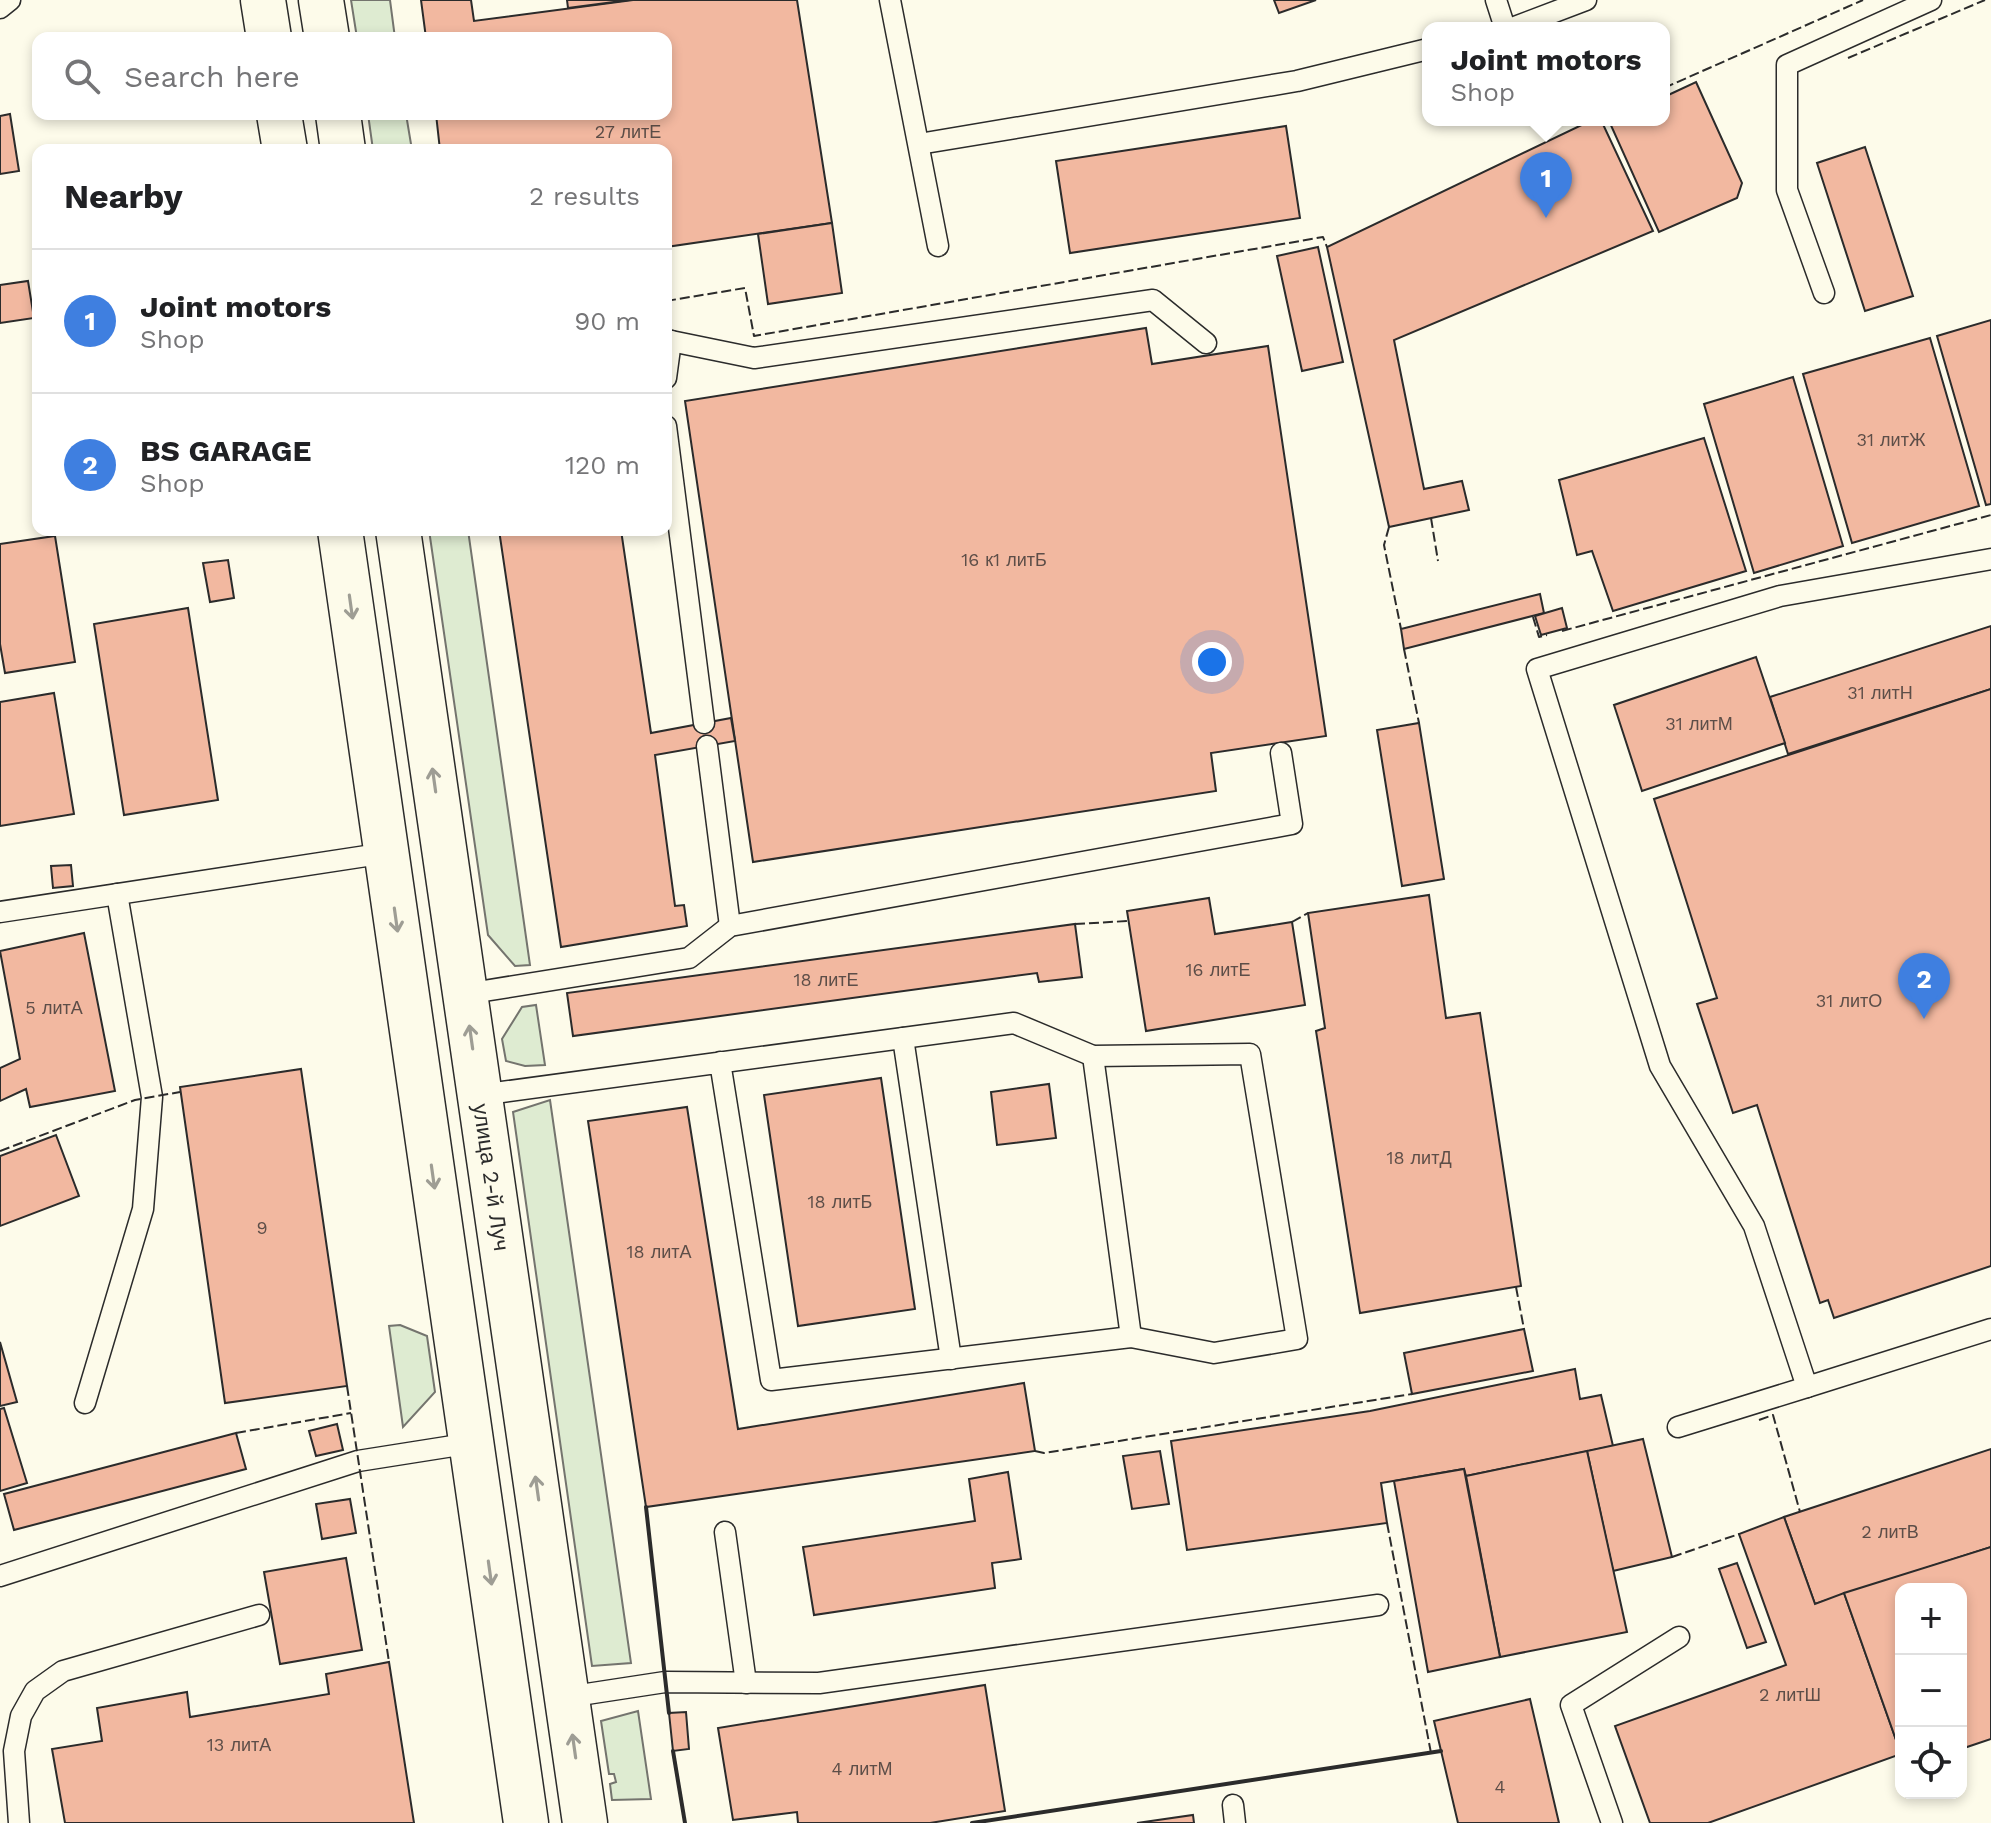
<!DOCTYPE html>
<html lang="en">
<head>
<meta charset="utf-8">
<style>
  body { margin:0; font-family:"Work Sans",sans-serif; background:#f2f2f2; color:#202124 }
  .controls { position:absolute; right:24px; bottom:24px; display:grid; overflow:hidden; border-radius:16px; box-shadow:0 4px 12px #0003 }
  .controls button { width:72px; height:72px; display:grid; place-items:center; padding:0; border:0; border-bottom:2px solid #e0e0e0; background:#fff; color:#202124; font:40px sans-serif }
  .you { position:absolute; left:1212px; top:662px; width:28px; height:28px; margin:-20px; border:6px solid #fff; border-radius:50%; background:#1a73e8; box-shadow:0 0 0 12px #1a73e833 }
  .badge { display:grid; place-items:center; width:52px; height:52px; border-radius:50%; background:#0b8043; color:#fff; font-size:26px; font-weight:700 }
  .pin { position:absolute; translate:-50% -66px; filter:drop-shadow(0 2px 4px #0008) }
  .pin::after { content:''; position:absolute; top:42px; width:28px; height:24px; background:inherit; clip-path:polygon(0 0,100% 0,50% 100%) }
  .popup { position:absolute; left:1422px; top:22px; width:248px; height:104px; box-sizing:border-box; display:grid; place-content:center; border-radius:16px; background:#fff; filter:drop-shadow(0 2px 6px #0005); font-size:26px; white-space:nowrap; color:#757577 }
  .popup b { font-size:30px; color:#202124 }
  .popup::after { content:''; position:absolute; left:50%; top:100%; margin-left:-16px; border:16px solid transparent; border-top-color:#fff }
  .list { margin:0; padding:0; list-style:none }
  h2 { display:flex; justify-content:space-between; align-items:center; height:104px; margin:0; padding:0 32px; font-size:34px }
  h2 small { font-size:26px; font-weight:400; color:#757577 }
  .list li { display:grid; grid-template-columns:52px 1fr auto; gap:24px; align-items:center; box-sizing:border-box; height:144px; padding:0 32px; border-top:2px solid #e0e0e0 }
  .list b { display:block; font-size:30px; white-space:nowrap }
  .list p { margin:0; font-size:26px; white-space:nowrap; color:#757577 }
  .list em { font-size:26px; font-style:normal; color:#757577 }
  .icon { flex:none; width:44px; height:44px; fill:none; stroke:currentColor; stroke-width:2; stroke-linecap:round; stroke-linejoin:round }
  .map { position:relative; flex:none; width:1991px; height:1823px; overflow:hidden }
  .search { position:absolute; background:#fff; box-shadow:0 4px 12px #0003; left:32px; top:32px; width:640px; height:88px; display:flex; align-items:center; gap:20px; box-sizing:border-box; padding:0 28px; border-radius:16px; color:#757577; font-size:30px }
  .panel { position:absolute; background:#fff; box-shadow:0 4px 12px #0003; left:32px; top:144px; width:640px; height:392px; border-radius:16px }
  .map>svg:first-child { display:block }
  .green { fill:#deebd1; stroke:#74746e; stroke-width:2 }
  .building { fill:#f2b8a0; stroke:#2b2b2b; stroke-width:2 }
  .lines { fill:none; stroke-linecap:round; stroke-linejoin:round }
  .lane-casing { stroke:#2b2b2b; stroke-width:23 }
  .secondary-casing { stroke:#2b2b2b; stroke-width:47 }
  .lane { stroke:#fdfbea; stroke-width:20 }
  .secondary { stroke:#fdfbea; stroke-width:44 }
  .fence { stroke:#2b2b2b; stroke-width:2; stroke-dasharray:10 4; stroke-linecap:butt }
  .wall { stroke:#2b2b2b; stroke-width:4 }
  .oneway { stroke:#9e9d94 }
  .labels { text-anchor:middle; stroke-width:6; stroke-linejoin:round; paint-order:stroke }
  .number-label { font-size:18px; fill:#5d4e48 }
  .street-label { font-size:22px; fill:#2b2b2b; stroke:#fdfbea }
</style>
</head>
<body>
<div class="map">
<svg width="1991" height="1823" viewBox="0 0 1991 1823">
  <rect width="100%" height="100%" fill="#fdfbea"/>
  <g class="green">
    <polygon points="351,0 390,0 395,38 357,38"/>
    <polygon points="368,114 406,114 412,150 373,150"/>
    <polygon points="429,530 468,530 530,965 515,966 488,935"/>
    <polygon points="536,1005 545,1065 525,1066 506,1061 502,1039 522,1007"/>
    <polygon points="550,1100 631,1663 592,1666 513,1112"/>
    <polygon points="400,1325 427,1336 435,1392 403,1427 389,1326"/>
    <polygon points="638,1711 651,1799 612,1800 610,1784 616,1782 614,1774 609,1774 601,1721"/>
  </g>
  <g class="building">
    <polygon points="421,0 471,0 474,21 633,0 797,0 832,223 666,247 666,150 440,150 436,114 666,114 666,38 426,38"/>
    <polygon points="567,0 629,0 568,8"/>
    <polygon points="1274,0 1316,0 1279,13"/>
    <polygon points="1696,82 1742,183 1737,198 1659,232 1609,121 1664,120 1664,97"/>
    <polygon points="10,114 19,171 0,174 0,116"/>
    <polygon points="1592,120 1601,120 1653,231 1394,340 1424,489 1462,481 1469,510 1389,527 1327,247"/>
    <polygon points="1286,126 1300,218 1070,253 1056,161"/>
    <polygon points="1865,147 1913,296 1865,311 1817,163"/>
    <polygon points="832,223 842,293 768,304 758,234"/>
    <polygon points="1318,247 1343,362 1302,371 1277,256"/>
    <polygon points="28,281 34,318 0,323 0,285"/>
    <polygon points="1991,320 1991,504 1986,505 1937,336"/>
    <polygon points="1146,328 1152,364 1268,346 1326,736 1211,753 1216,791 753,862 685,401"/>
    <polygon points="1930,338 1979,506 1852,543 1803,374"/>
    <polygon points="1793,377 1843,546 1754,573 1704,404"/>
    <polygon points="1704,438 1746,571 1613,611 1592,551 1577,555 1559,480"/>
    <polygon points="499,530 621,530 651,733 731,718 735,741 655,755 675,906 684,905 687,926 561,947"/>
    <polygon points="55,536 75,662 5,673 0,644 0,544"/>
    <polygon points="228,560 234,598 210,602 203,563"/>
    <polygon points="1540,594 1544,613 1404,649 1401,629"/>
    <polygon points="188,608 218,800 124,815 94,624"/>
    <polygon points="1562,608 1567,628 1541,635 1535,616"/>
    <polygon points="1991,626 1991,689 1788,754 1770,697"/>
    <polygon points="1756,657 1785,743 1642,791 1614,705"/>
    <polygon points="1991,689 1991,1266 1834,1318 1828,1300 1820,1303 1757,1105 1733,1113 1697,1004 1717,998 1654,799"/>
    <polygon points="54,693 74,814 0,826 0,702"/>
    <polygon points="1419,723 1444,879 1402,886 1377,730"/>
    <polygon points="71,865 73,886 53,888 51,866"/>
    <polygon points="1429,895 1446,1018 1480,1013 1521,1286 1360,1313 1316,1031 1325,1028 1308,913"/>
    <polygon points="1209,898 1215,934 1292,922 1305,1005 1146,1031 1127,911"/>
    <polygon points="1075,924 1082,977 1039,982 1037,973 573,1036 567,993"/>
    <polygon points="84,933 115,1091 30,1107 26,1089 0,1101 0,1068 20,1059 0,951"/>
    <polygon points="301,1069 347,1386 225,1403 180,1087"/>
    <polygon points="881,1078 915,1309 798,1326 764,1095"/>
    <polygon points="1049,1084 1056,1138 997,1145 991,1092"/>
    <polygon points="687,1107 738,1429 1024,1383 1035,1451 646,1507 588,1121"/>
    <polygon points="56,1135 79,1196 0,1226 0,1156"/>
    <polygon points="1524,1329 1533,1371 1412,1394 1404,1353"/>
    <polygon points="0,1342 17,1402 0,1406"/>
    <polygon points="1575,1369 1580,1399 1601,1395 1613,1446 1466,1476 1464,1469 1381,1483 1387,1523 1187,1550 1171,1441 1370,1411"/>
    <polygon points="4,1408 27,1483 0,1491 0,1409"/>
    <polygon points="337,1424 343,1450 316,1456 309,1431"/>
    <polygon points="236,1433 246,1469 14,1530 4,1494"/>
    <polygon points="1643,1439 1672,1557 1613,1571 1587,1451"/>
    <polygon points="1991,1449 1991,1547 1815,1604 1784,1517"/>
    <polygon points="1160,1451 1169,1504 1132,1509 1123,1456"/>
    <polygon points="1587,1451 1627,1632 1500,1657 1466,1476"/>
    <polygon points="1464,1469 1500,1657 1428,1672 1394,1481"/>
    <polygon points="1008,1472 1021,1559 992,1563 995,1588 814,1615 803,1547 975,1521 969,1479"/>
    <polygon points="350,1499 356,1533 322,1539 316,1504"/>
    <polygon points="1784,1517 1815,1604 1844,1593 1901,1754 1708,1823 1650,1823 1615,1726 1786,1665 1739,1534"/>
    <polygon points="1991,1547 1991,1739 1961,1749 1961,1589 1901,1589 1901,1754 1844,1593"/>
    <polygon points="346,1558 362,1650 280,1664 264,1572"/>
    <polygon points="1737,1563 1766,1642 1747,1648 1719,1569"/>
    <polygon points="389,1662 414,1823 65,1823 52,1749 102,1741 97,1708 187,1692 190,1717 329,1694 326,1674"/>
    <polygon points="985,1685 1005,1811 930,1823 798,1823 797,1812 733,1820 718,1728"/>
    <polygon points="1530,1699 1559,1823 1458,1823 1434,1721"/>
    <polygon points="686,1712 689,1749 673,1751 669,1713"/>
    <polygon points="1193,1815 1194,1823 1137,1823"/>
  </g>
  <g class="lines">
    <defs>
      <g id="lane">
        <polyline points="890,0 938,246"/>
        <polyline points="1496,0 1505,28"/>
        <polyline points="0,8 10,0"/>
        <polyline points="1512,28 1586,0"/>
        <polyline points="919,144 1297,81 1428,49"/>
        <polyline points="1824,293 1787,190 1787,65 1931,0"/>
        <polyline points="666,340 754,358 1153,300 1206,343"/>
        <polyline points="666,378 671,341"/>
        <polyline points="666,426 704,723"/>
        <polyline points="1991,559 1780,596 1537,669 1660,1066 1754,1226 1807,1387 1991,1329"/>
        <polyline points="707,746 730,926"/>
        <polyline points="0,912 386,853"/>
        <polyline points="465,994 689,958 730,926 1292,824 1281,753"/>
        <polyline points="903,1038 951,1359"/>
        <polyline points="1093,1056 1131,1337"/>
        <polyline points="480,1095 1014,1023 1093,1056 1250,1054 1297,1339 1214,1353 1131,1337 771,1380 720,1062"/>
        <polyline points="85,1403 143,1209 152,1097 117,894"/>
        <polyline points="1678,1427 1807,1387"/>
        <polyline points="725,1532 746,1683"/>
        <polyline points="0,1576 358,1461 472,1443"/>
        <polyline points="567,1697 665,1682 819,1683 1378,1605"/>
        <polyline points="1233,1805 1235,1823"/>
        <polyline points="19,1823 14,1751 21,1716 35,1691 63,1671 259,1615"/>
        <polyline points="1612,1823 1571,1705 1679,1637"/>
      </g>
      <g id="secondary">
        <polyline points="263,0 269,38"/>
        <polyline points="321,0 327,38"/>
        <polyline points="279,114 285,150"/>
        <polyline points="338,114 343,150"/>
        <polyline points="340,530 526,1823"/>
        <path id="s1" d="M398,530l187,1293"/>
      </g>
    </defs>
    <use href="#lane" class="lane-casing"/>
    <use href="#secondary" class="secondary-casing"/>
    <use href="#lane" class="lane"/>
    <use href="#secondary" class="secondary"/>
    <g class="fence">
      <polyline points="1848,58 1985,0"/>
      <polyline points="1664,88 1863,0"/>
      <polyline points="666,301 745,288 754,336 1323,237 1327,247"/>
      <polyline points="1431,518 1438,561"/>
      <polyline points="1389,527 1384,545 1401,629"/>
      <polyline points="1533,617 1539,637 1547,635"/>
      <polyline points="1562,631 1991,515"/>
      <polyline points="1404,649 1419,723"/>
      <polyline points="1292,922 1308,913"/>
      <polyline points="1075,924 1128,921"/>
      <polyline points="0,1151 135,1100 180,1092"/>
      <polyline points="1516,1287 1524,1329"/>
      <polyline points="347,1386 389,1662"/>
      <polyline points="1759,1420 1773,1415 1800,1512"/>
      <polyline points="236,1433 351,1413"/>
      <polyline points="1035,1451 1044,1453 1412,1394"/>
      <polyline points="1387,1523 1431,1753"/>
      <polyline points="1672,1557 1739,1534"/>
    </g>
    <g class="wall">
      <polyline points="646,1507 669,1713"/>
      <polyline points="673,1751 685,1823"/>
      <polyline points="972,1823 1441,1751"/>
    </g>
  </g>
  <defs><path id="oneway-shaft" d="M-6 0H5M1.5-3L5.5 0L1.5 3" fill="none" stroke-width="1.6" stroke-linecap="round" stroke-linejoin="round" transform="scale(2)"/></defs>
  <g class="oneway">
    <use href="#oneway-shaft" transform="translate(351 607) rotate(82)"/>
    <use href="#oneway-shaft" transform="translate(434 780) rotate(-98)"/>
    <use href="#oneway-shaft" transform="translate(396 920) rotate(82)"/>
    <use href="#oneway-shaft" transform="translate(471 1037) rotate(-98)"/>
    <use href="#oneway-shaft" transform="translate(433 1177) rotate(82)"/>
    <use href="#oneway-shaft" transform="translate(537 1488) rotate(-98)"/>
    <use href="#oneway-shaft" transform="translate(490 1573) rotate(82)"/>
    <use href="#oneway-shaft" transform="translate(574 1746) rotate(-98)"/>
  </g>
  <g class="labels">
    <g class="number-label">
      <text x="628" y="138">27 литЕ</text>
      <text x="1891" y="446">31 литЖ</text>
      <text x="1004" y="566">16 к1 литБ</text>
      <text x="1880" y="699">31 литН</text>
      <text x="1699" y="730">31 литМ</text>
      <text x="1218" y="976">16 литЕ</text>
      <text x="826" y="986">18 литЕ</text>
      <text x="1849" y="1007">31 литО</text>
      <text x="54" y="1014">5 литА</text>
      <text x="1419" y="1164">18 литД</text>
      <text x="840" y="1208">18 литБ</text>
      <text x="262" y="1234">9</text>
      <text x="659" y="1258">18 литА</text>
      <text x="1890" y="1538">2 литВ</text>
      <text x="1790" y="1701">2 литШ</text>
      <text x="239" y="1751">13 литА</text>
      <text x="862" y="1775">4 литМ</text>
      <text x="1500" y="1793">4</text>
    </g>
    <g class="street-label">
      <text dy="8" stroke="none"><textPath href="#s1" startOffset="654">улица 2-й Луч</textPath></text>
    </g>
  </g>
</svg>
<div class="controls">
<button>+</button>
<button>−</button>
<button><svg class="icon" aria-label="locate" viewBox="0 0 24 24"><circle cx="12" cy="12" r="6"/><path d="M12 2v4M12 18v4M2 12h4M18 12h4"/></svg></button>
</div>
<div class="you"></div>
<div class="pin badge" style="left:1546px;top:218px;background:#3f7fe0">1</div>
<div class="popup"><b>Joint motors</b>Shop</div>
<div class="pin badge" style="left:1924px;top:1019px;background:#3f7fe0">2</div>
<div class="search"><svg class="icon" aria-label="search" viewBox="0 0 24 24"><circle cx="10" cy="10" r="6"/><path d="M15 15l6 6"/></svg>Search here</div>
<section class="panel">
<h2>Nearby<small>2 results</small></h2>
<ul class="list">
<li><span class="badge" style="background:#3f7fe0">1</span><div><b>Joint motors</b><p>Shop</p></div><em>90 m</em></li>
<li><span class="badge" style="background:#3f7fe0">2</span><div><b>BS GARAGE</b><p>Shop</p></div><em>120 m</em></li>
</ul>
</section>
</div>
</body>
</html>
